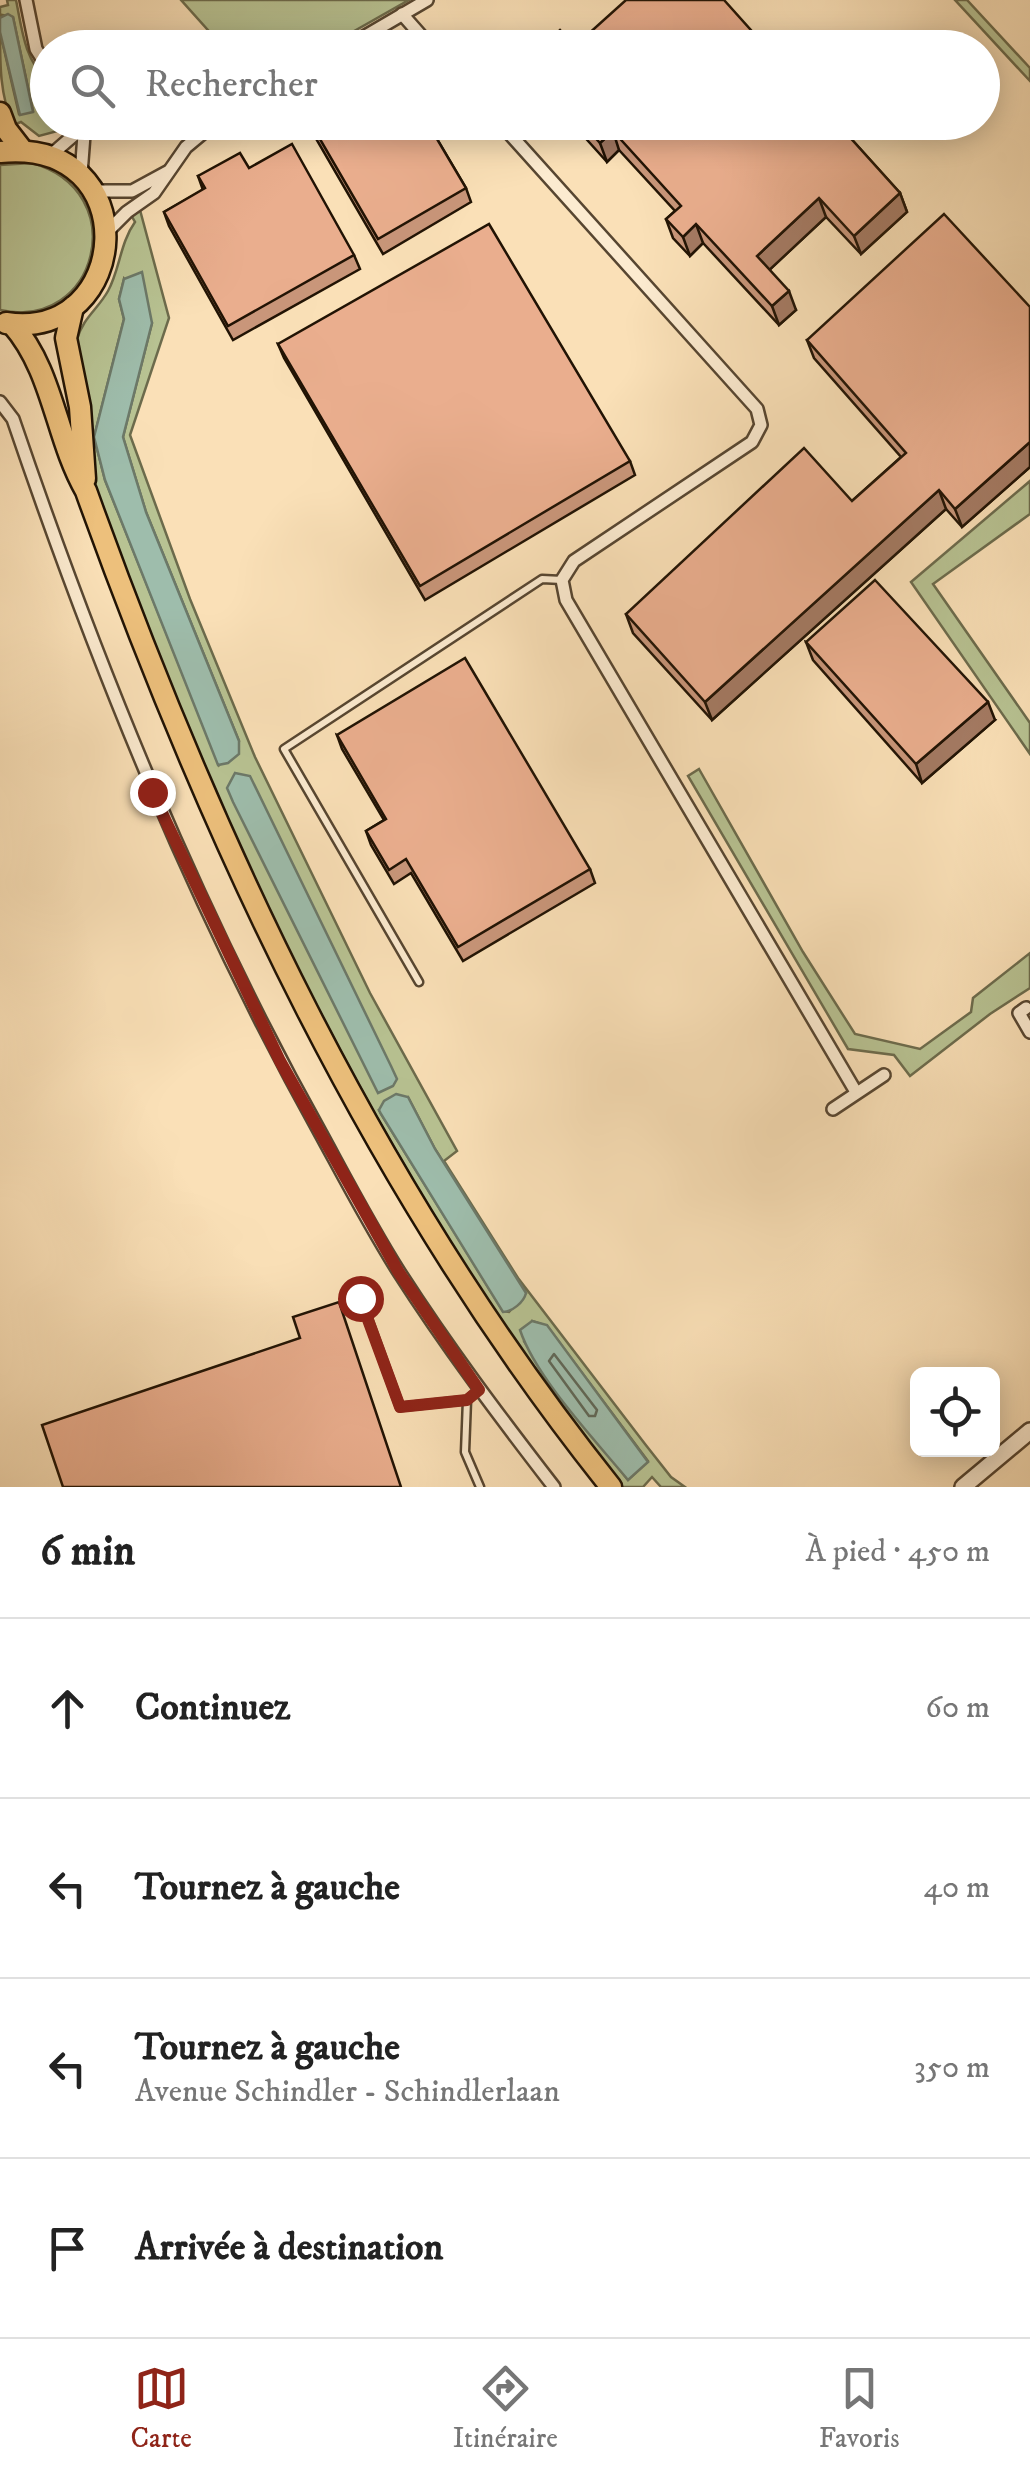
<!DOCTYPE html>
<html lang="fr">
<head>
<meta charset="utf-8">
<style>
  body { margin:0; font-family:"IM FELL DW Pica",serif; background:#f2f2f2; color:#222 }
  .controls { position:absolute; right:30px; bottom:30px; display:grid; overflow:hidden; border-radius:15px; box-shadow:0 5px 25px #0003 }
  .controls button { width:90px; height:90px; display:grid; place-items:center; padding:0; border:0; border-bottom:2px solid #e0e0e0; background:#fff; color:#222; font:50px sans-serif }
  .stop { position:absolute; width:30px; height:30px; margin:-22px; border:8px solid #8f2418; border-radius:50%; background:#fff }
  .stop.end { background:#8f2418; border-color:#fff; box-shadow:0 2px 10px #0008 }
  .list { margin:0; padding:0; list-style:none }
  h2 { display:flex; justify-content:space-between; align-items:center; height:130px; margin:0; padding:0 40px; font-size:42px }
  h2 small { font-size:32px; font-weight:400; color:#767676 }
  .list li { display:grid; grid-template-columns:65px 1fr auto; gap:30px; align-items:center; box-sizing:border-box; height:180px; padding:0 40px; border-top:2px solid #e0e0e0 }
  .list b { display:block; font-size:38px; white-space:nowrap }
  .list p { margin:0; font-size:32px; white-space:nowrap; color:#767676 }
  .list em { font-size:32px; font-style:normal; color:#767676 }
  .icon { flex:none; width:55px; height:55px; fill:none; stroke:currentColor; stroke-width:2; stroke-linecap:round; stroke-linejoin:round }
  .map { position:relative; flex:none; width:1030px; height:1487px; overflow:hidden }
  .search { position:absolute; background:#fff; box-shadow:0 5px 25px #0003; left:30px; right:30px; top:30px; height:110px; display:flex; align-items:center; gap:25px; box-sizing:border-box; padding:0 35px; border-radius:55px; color:#767676; font-size:38px }
  .sheet { height:850px; background:#fff }
  nav { display:flex; justify-content:space-around; align-items:center; box-sizing:border-box; height:140px; border-top:2px solid #e0e0e0; background:#fff; font-size:28px; color:#767676 }
  nav a { display:grid; justify-items:center; gap:5px }
  nav .on { color:#8f2418 }
  .map>svg:first-child { display:block }
  .green { fill:#b8c393; stroke:#6c6b4c; stroke-width:2.5; fill-rule:evenodd }
  .water { fill:#9ebdac; stroke:#6c7969; stroke-width:2.5 }
  .lines { fill:none; stroke-linecap:round; stroke-linejoin:round }
  .shore { stroke:#606858; stroke-width:2.5 }
  .service-casing { stroke:#574631; stroke-width:11 }
  .minor-casing { stroke:#574631; stroke-width:16 }
  .tertiary-casing { stroke:#574631; stroke-width:20 }
  .trunk-casing { stroke:#211304; stroke-width:25 }
  .service { stroke:#fcebd0; stroke-width:6 }
  .minor { stroke:#fcebd0; stroke-width:11 }
  .tertiary { stroke:#fcebd0; stroke-width:15 }
  .trunk { stroke:#edc07c; stroke-width:20 }
  .wall { fill:#c9967a; stroke:#211304; stroke-width:2.5 }
  .shaded-wall { fill:#a47a63; stroke:#211304; stroke-width:2.5 }
  .building { fill:#eaae8e; stroke:#211304; stroke-width:2.5 }
  .route { stroke:#8f2418; stroke-width:12 }
</style>
</head>
<body>
<div class="map">
<svg width="1030" height="1487" viewBox="0 0 1030 1487">
  <rect width="100%" height="100%" fill="#fae0b7"/>
  <filter id="stains"><feTurbulence type="fractalNoise" baseFrequency=".002" numOctaves="4"/><feColorMatrix values="0 0 0 0 .2 0 0 0 0 .09 0 0 0 0 .02 0 0 0 .5 -.17"/></filter>
  <radialGradient id="worn" r=".72"><stop offset=".6" stop-color="#630" stop-opacity="0"/><stop offset="1" stop-color="#630" stop-opacity=".3"/></radialGradient>
  <g class="green">
    <path d="M7,0h9c6,29 8,59 31,80l1,42 24,1 -5,11 -6,-4 -22,6 -18,-14 -8,3c-13,-30 -13,-60 -13,-93l19,82 14,-3 -20,-94 -11,-2 -2,3v-11l8,-2z"/>
    <polygon points="181,0 409,0 326,47 224,48"/>
    <polygon points="955,0 967,0 1030,68 1030,81"/>
    <path d="M32,163c101,28 66,169 -32,147v-145z"/>
    <path d="M140,210l29,108 -39,117 60,164 65,158 115,236 87,158 -13,10 74,117 127,166 26,33 14,10h-24l-9,-10 -9,10h-22c-171,-219 -304,-462 -416,-716 -29,-65 -55,-130 -79,-196 -11,-28 -24,-57 -32,-85 -12,-49 -16,-100 -25,-149l8,-2c6,-21 21,-30 31,-48 12,-22 12,-48 27,-69l-4,-7zM124,279l28,44 -29,114 23,75 93,229 -20,24 -114,-285 -11,-43 30,-118 -5,-20zM408,1097l27,52 91,144 -17,19 -6,-1 -122,-197 -2,-4zM532,1321l15,5 101,135 -20,19 -74,-92 -30,-47z"/>
    <polygon points="1030,481 1030,514 933,584 1030,723 1030,754 911,582"/>
    <polygon points="699,769 803,952 855,1034 920,1049 971,1012 973,998 1030,953 1030,988 990,1014 910,1076 894,1055 848,1049 688,776"/>
  </g>
  <g class="water">
    <polygon points="8,14 13,17 33,112 20,115 0,32 0,18"/>
    <polygon points="142,272 152,323 123,437 146,512 239,741 239,754 228,763 218,765 105,480 94,437 124,319 119,299 124,279"/>
    <polygon points="235,773 250,776 391,1066 397,1079 393,1086 378,1093 233,802 227,788"/>
    <path d="M396,1094l12,3 27,52 91,144c-2,9 -14,19 -23,19l-122,-198 -2,-4 5,-9z"/>
    <path d="M532,1321l15,4 101,137 -20,18c-33,-40 -92,-102 -108,-150z"/>
  </g>
  <g class="lines">
    <polygon class="shore" points="554,1354 597,1410 595,1416 589,1416 549,1361"/>
    <defs>
      <g id="service">
        <polyline points="419,982 284,749 542,579 562,580"/>
        <polyline points="360,1297 400,1407 467,1400 479,1390"/>
        <polyline points="467,1400 465,1452 480,1487"/>
      </g>
      <g id="minor">
        <polyline points="26,0 36,49 48,68"/>
        <polyline points="402,14 432,48"/>
        <polyline points="345,48 427,0"/>
        <polyline points="499,122 757,409 761,425 752,442 574,561 562,580 566,600 856,1092"/>
        <polyline points="51,155 74,135 77,122"/>
        <polyline points="81,174 85,122"/>
        <polyline points="95,191 132,191 167,172"/>
        <polyline points="107,232 127,212 154,193 186,147 216,122"/>
        <path d="M0,402l13,17c84,247 181,487 308,715 25,46 50,94 78,138 48,75 101,145 155,215"/>
        <polyline points="1026,1008 1019,1013 1030,1032"/>
        <polyline points="833,1109 884,1075"/>
      </g>
      <polyline id="tertiary" points="963,1487 1030,1431"/>
      <g id="trunk">
        <polyline points="0,113 6,129 23,151"/>
        <path d="M0,152c147,-15 132,190 6,171"/>
        <polyline points="73,307 66,338 80,407 85,479"/>
        <path d="M12,324c42,48 43,113 74,167 127,354 289,701 525,996"/>
      </g>
    </defs>
    <use href="#service" class="service-casing"/>
    <use href="#minor" class="minor-casing"/>
    <use href="#tertiary" class="tertiary-casing"/>
    <use href="#trunk" class="trunk-casing"/>
    <use href="#service" class="service"/>
    <use href="#minor" class="minor"/>
    <use href="#tertiary" class="tertiary"/>
    <use href="#trunk" class="trunk"/>
  </g>
  <g class="wall">
    <polygon points="308,122 427,122 466,188 471,202 383,254 311,130"/>
    <polygon points="571,122 836,122 900,193 907,212 861,254 826,217 769,270 796,310 779,325 703,243 690,256 673,238 666,219 675,211 619,150 607,162"/>
    <polygon points="249,168 354,255 360,269 233,340 169,226 164,212 203,190 198,176"/>
    <polygon points="1030,307 1030,467 962,527 946,509 712,720 633,633 626,614 852,501 901,457 814,358 807,340"/>
    <polygon points="278,344 630,461 635,475 425,600 284,358"/>
    <polygon points="806,642 995,720 922,783 813,660"/>
    <polygon points="337,735 590,869 595,883 463,961 411,873 394,884 371,845 366,831 384,820 342,749"/>
  </g>
  <g class="shaded-wall">
    <polygon points="613,131 619,150 607,162 600,143"/>
    <polygon points="900,193 907,212 861,254 854,236"/>
    <polygon points="819,198 826,217 764,275 757,256"/>
    <polygon points="696,224 703,243 690,256 683,237"/>
    <polygon points="789,291 796,310 779,325 772,306"/>
    <polygon points="1030,442 1030,467 962,527 955,509"/>
    <polygon points="939,490 946,509 712,720 705,702"/>
    <polygon points="988,702 995,720 922,783 916,764"/>
  </g>
  <g class="building">
    <polygon points="626,0 724,0 767,48 541,48 560,30 575,46"/>
    <polygon points="310,122 427,122 466,188 378,239"/>
    <polygon points="581,122 836,122 900,193 854,236 819,198 757,256 789,291 772,306 696,224 683,237 666,219 681,206 613,131 600,143"/>
    <polygon points="292,144 354,255 228,326 164,212 205,188 198,176 240,153 249,168"/>
    <polygon points="944,214 1030,307 1030,442 955,509 939,490 705,702 626,614 804,448 852,501 906,453 807,340"/>
    <polygon points="489,224 630,461 420,586 278,344"/>
    <polygon points="875,580 988,702 916,764 806,642"/>
    <polygon points="465,658 590,869 458,947 406,859 389,870 366,831 386,819 337,735"/>
    <polygon points="339,1302 401,1487 63,1487 42,1425 300,1338 293,1317"/>
  </g>
  <g class="lines">
    <polyline class="route" points="152,792 280,1061 398,1271 479,1390 467,1400 400,1407 360,1298"/>
  </g>
  <rect width="100%" height="100%" filter="url(#stains)"/>
  <rect width="100%" height="100%" fill="url(#worn)"/>
</svg>
<div class="controls">
<button><svg class="icon" aria-label="locate" viewBox="0 0 24 24"><circle cx="12" cy="12" r="6"/><path d="M12 2v4M12 18v4M2 12h4M18 12h4"/></svg></button>
</div>
<div class="stop" style="left:360px;top:1298px"></div>
<div class="stop end" style="left:152px;top:792px"></div>
<div class="search"><svg class="icon" aria-label="search" viewBox="0 0 24 24"><circle cx="10" cy="10" r="6"/><path d="M15 15l6 6"/></svg>Rechercher</div>
</div>
<section class="sheet">
<h2>6 min<small>À pied · 450 m</small></h2>
<ul class="list">
<li><svg class="icon" aria-label="ahead" viewBox="0 0 24 24"><path d="M12 20V5M6 11l6-6 6 6"/></svg><div><b>Continuez</b></div><em>60 m</em></li>
<li><svg class="icon" aria-label="left" viewBox="0 0 24 24"><path d="M17 20v-9H6M10 6l-5 5 5 5"/></svg><div><b>Tournez à gauche</b></div><em>40 m</em></li>
<li><svg class="icon" aria-label="left" viewBox="0 0 24 24"><path d="M17 20v-9H6M10 6l-5 5 5 5"/></svg><div><b>Tournez à gauche</b><p>Avenue Schindler - Schindlerlaan</p></div><em>350 m</em></li>
<li><svg class="icon" aria-label="arrive" viewBox="0 0 24 24"><path d="M6 21V4h12l-3 4 3 4H6"/></svg><div><b>Arrivée à destination</b></div></li>
</ul>
</section>
<nav>
<a class="on"><svg class="icon" aria-label="map" viewBox="0 0 24 24"><path d="M3 6l6-2 6 2 6-2v14l-6 2-6-2-6 2zM9 4v14M15 6v14"/></svg>Carte</a>
<a><svg class="icon" aria-label="directions" viewBox="0 0 24 24"><path d="M12 3l9 9-9 9-9-9zM9 14v-3h6M13 9l2 2-2 2"/></svg>Itinéraire</a>
<a><svg class="icon" aria-label="saved" viewBox="0 0 24 24"><path d="M7 4h10v16l-5-4-5 4z"/></svg>Favoris</a>
</nav>
</body>
</html>
